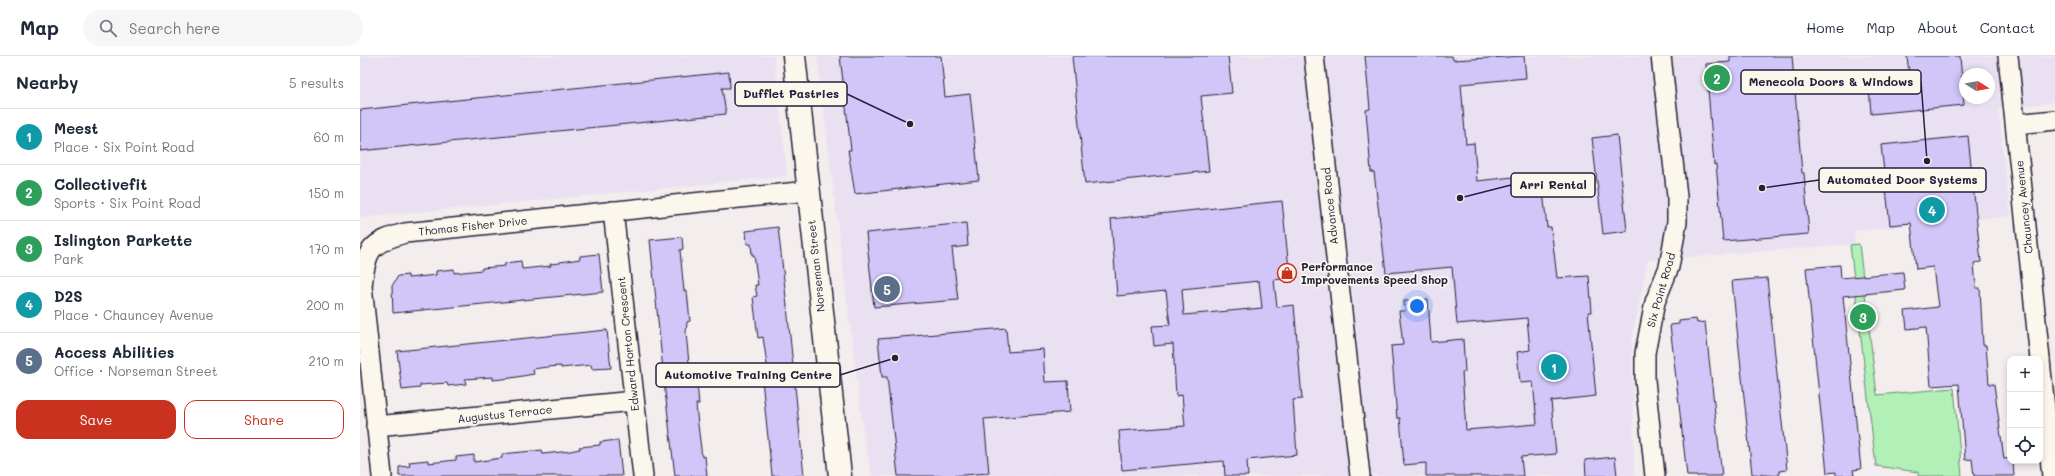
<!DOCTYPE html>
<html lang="en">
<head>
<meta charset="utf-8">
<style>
  body { margin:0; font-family:Mali,sans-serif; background:#f6f6f7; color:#1f2937 }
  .controls { position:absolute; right:12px; bottom:12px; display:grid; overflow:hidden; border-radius:8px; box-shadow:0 2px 6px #0003 }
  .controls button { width:36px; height:36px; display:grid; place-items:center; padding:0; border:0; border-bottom:1px solid #e0e1e3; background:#fff; color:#1f2937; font:20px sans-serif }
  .compass { position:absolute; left:1599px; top:12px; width:36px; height:36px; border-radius:50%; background:#fff; box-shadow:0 2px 6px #0003; rotate:101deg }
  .you { position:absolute; left:1057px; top:250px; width:14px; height:14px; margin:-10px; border:3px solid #fff; border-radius:50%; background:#1a73e8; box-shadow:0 0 0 6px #1a73e833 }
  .badge { display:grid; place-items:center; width:26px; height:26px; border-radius:50%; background:#c8321e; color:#fff; font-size:13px; font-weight:700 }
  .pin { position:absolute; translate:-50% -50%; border:2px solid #fff; box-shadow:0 1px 4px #0006 }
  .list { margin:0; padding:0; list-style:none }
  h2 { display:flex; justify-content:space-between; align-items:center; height:52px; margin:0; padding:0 16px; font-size:17px }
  h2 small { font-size:13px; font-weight:400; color:#747a83 }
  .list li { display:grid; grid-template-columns:26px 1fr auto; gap:12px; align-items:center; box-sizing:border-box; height:56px; padding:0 16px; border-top:1px solid #e0e1e3 }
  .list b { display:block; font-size:15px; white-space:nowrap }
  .list p { margin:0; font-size:13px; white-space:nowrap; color:#747a83 }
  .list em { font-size:13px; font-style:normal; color:#747a83 }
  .actions { display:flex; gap:8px; padding:12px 16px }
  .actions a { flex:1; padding:9px 0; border:1px solid #c8321e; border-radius:12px; text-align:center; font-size:14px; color:#c8321e }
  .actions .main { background:#c8321e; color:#fff }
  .icon { flex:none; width:22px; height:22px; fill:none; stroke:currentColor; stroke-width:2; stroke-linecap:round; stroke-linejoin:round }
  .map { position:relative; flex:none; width:1695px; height:420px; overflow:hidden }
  header { display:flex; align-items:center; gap:24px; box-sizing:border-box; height:56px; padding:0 20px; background:#fff; border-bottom:1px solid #e0e1e3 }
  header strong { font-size:19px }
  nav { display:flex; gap:22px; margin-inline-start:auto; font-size:14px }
  .search { width:280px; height:36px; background:#f6f6f7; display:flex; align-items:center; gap:10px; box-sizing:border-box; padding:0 14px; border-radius:22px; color:#747a83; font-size:15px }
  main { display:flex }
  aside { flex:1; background:#fff }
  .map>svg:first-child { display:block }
  .built { fill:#e9e1f1; fill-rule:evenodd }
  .green { fill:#b1f0b6; stroke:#6a8978 }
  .building { fill:#d2c6f8; stroke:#22223b; fill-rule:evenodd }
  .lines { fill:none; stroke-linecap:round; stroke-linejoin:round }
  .minor-casing { stroke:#22223b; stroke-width:22 }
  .tertiary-casing { stroke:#22223b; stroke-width:25 }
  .minor { stroke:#fbf7ec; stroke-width:19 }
  .tertiary { stroke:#fbf7ec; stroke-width:22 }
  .labels { text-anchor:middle; stroke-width:3.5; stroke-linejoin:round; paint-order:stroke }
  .street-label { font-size:11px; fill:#22223b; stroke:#fbf7ec }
  .poi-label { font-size:11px; font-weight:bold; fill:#22223b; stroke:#fbf7ec; text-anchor:start }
  .leader { fill:none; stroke:#22223b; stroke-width:1.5 }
  .callout-dot { fill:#22223b; stroke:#fbf7ec; stroke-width:1.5 }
  .callout { fill:#fbf7ec; stroke:#22223b; stroke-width:1.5 }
  .callout-label { font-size:12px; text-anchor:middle; font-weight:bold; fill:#22223b }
</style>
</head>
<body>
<header>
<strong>Map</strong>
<div class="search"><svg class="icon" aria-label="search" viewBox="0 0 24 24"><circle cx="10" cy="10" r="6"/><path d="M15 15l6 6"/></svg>Search here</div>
<nav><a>Home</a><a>Map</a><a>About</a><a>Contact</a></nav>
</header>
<main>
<aside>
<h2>Nearby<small>5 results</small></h2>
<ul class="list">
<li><span class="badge" style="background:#0f9aa8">1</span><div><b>Meest</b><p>Place · Six Point Road</p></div><em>60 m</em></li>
<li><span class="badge" style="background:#2e9e5b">2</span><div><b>Collectivefit</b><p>Sports · Six Point Road</p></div><em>150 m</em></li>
<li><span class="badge" style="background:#2e9e5b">3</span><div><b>Islington Parkette</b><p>Park</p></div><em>170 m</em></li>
<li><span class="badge" style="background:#0f9aa8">4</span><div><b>D2S</b><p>Place · Chauncey Avenue</p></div><em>200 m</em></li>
<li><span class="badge" style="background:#5c6f8a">5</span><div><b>Access Abilities</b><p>Office · Norseman Street</p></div><em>210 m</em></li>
</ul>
<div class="actions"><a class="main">Save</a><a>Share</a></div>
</aside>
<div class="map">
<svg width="1695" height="420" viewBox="0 0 1695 420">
  <rect width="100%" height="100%" fill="#f3edee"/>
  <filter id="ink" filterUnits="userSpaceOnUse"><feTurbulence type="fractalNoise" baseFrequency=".025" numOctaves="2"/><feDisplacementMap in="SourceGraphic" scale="8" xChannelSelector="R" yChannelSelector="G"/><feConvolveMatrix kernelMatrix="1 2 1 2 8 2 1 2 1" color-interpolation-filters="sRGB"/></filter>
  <g filter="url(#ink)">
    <g class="built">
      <polygon points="0,0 414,0 427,120 0,162"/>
      <path d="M457,0h1238v46l-57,7 13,107 -157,15 1,13 -207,16 -16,79 2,137h-762l-8,-37zM1605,18h24v24h-24z"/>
    </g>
    <polygon class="green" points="1499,188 1517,339 1594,332 1602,420 1558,420 1558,416 1516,410 1490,189"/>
    <g class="building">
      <polygon points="480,0 581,0 585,41 610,38 619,124 495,138 488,94 491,94"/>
      <polygon points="712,0 868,0 872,37 841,40 849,115 725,128"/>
      <polygon points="1005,0 1092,0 1093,4 1164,0 1166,22 1101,28 1106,88 1114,87 1117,125 1181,118 1187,171 1191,171 1197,222 1229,220 1232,256 1228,256 1236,340 1191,345 1196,398 1161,401 1163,420 1066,420 1066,407 1044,409 1040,362 1037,362 1031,290 1043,289 1039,255 1045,255 1044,245 1068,243 1071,286 1103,283 1105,316 1102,316 1106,374 1177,368 1173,326 1160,327 1157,296 1170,294 1167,262 1097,268 1092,211 1026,217 1014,116 1011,116 1006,54 1010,53"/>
      <polygon points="1370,0 1432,0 1442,117 1444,117 1449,178 1363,185 1356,108 1354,109 1346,8 1370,6"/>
      <polygon points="1547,0 1600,0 1604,49 1511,58 1509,31 1550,27"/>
      <polygon points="369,16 370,32 362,32 366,58 0,95 0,54"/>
      <polygon points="1257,79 1267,175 1243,178 1232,82"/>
      <polygon points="1608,80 1621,206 1614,207 1616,232 1620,232 1623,289 1626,289 1629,328 1634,328 1644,403 1650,402 1650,405 1653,405 1654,420 1614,420 1612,403 1605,404 1599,328 1571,330 1566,271 1547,273 1545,255 1578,251 1573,211 1556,213 1551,167 1530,169 1521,89"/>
      <path d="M922,145l8,77 -16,2 3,27 17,-2 8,94 -9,1 4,55 -50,5 1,16h-23l-1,-15 -102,9 -3,-39 66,-5 -3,-31 -6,1 -3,-52 -19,2 -2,-20 18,-1 -4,-34 -49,5 -6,-77zM899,225l3,27 -78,7 -2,-26z"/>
      <polygon points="606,167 608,190 592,192 598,244 514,251 506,177"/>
      <polygon points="418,171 427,250 444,420 412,420 402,324 409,323 403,281 398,282 393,241 397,240 395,229 398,229 394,199 392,199 391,188 387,188 386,175"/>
      <polygon points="322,181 323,193 320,194 321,205 324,235 327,235 330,265 327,266 326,277 329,307 331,307 332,318 336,318 339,348 336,348 338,369 342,401 345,400 347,420 315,420 305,335 290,184"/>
      <polygon points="239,198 243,236 33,257 32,230 38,220 48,219 48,222 76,219 76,215 94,213 94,217 122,214 122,212 145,210 145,207 161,205 162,213 191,210 190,208 200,207 200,206 220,203 220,200"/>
      <polygon points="1480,209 1481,222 1543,216 1545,234 1483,240 1501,413 1493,414 1494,419 1476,420 1476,416 1467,417 1446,212"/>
      <polygon points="1407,222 1427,414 1419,415 1419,420 1392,418 1372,225"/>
      <polygon points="1336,263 1337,267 1345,266 1362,420 1327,420 1310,269 1319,268 1319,265"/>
      <polygon points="646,272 648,296 683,293 685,326 708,325 710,356 624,363 629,417 590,420 538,420 527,321 522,321 518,283"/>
      <polygon points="247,274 251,312 232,313 231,309 201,312 201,310 187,311 173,313 174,318 151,322 133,324 133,321 105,323 106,328 88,330 87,327 74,328 60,329 60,332 42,334 37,295"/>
      <polygon points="258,384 262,420 39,420 39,411 50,410 49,406 68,404 68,407 96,404 96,401 114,399 114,406 142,402 142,398 182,394 183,398 210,395 220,393 219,391 240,389 240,386"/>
      <polygon points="1255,401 1257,420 1226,420 1225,404"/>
    </g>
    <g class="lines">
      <defs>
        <g id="minor">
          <polyline points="954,0 1000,420"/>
          <polyline points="1648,0 1680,303"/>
          <polyline points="1656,68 1695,64"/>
          <polyline points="253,155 283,420"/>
          <polyline points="1680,304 1692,420"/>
          <polyline points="16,370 274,345"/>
          <path d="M22,420l-20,-190c4,-37 8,-43 43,-53l403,-42"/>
          <polyline points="1295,420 1285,324 1285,297 1295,246 1309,211 1317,166 1317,140 1301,0"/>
        </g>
        <polyline id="tertiary" points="434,0 480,420"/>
      </defs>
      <use href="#minor" class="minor-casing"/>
      <use href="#tertiary" class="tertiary-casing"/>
      <use href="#minor" class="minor"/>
      <use href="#tertiary" class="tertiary"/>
    </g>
  </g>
  <defs>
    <symbol id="shop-ring" viewBox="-11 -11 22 22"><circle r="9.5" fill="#fbf7ec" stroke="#c8321e" stroke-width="1.5"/><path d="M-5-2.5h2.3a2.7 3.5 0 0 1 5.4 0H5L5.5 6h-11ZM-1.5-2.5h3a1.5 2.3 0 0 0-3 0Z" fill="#c8321e"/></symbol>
  </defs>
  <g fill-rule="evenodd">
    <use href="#shop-ring" x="916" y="206" width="22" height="22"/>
  </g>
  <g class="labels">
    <g class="street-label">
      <text transform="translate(970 150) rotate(-96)" y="4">Advance Road</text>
      <text transform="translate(1664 151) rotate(-96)" y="4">Chauncey Avenue</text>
      <text transform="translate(113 170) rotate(-6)" y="4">Thomas Fisher Drive</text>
      <text transform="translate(456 210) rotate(-96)" y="4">Norseman Street</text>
      <text transform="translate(1301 234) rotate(-74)" y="4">Six Point Road</text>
      <text transform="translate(268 288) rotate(-96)" y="4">Edward Horton Crescent</text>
      <text transform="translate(145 358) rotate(-6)" y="4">Augustus Terrace</text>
    </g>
    <g class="poi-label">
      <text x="941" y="215">Performance<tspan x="941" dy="13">Improvements Speed Shop</tspan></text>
    </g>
  </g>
  <path class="leader" d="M1567 105L1561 26M550 68L487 38M1402 132L1459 124M1100 142L1151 129M535 302L480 319"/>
  <g class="callout-dot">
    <circle cx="1567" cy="105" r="4"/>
    <circle cx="550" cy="68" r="4"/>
    <circle cx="1402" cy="132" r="4"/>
    <circle cx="1100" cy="142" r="4"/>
    <circle cx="535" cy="302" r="4"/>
  </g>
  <g class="callout">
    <rect x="1381" y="14" width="180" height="24" rx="4"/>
    <rect x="375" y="26" width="112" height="24" rx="4"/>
    <rect x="1459" y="112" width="167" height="24" rx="4"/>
    <rect x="1151" y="117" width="84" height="24" rx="4"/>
    <rect x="296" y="307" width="184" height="24" rx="4"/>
  </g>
  <g class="callout-label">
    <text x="1471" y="30">Menecola Doors &amp; Windows</text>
    <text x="431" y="42">Dufflet Pastries</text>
    <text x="1542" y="128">Automated Door Systems</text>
    <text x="1193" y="133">Arri Rental</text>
    <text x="388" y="323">Automotive Training Centre</text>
  </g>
</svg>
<div class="controls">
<button>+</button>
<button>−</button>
<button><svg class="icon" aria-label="locate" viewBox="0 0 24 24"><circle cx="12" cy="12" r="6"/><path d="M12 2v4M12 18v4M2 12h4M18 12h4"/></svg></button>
</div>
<svg class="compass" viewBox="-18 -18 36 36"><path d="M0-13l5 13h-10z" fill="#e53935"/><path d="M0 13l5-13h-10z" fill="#747a83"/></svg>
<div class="you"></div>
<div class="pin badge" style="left:1194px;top:311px;background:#0f9aa8">1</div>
<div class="pin badge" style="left:1357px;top:22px;background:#2e9e5b">2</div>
<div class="pin badge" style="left:1503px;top:261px;background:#2e9e5b">3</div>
<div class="pin badge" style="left:1572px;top:154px;background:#0f9aa8">4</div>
<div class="pin badge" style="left:527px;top:233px;background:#5c6f8a">5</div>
</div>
</main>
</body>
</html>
